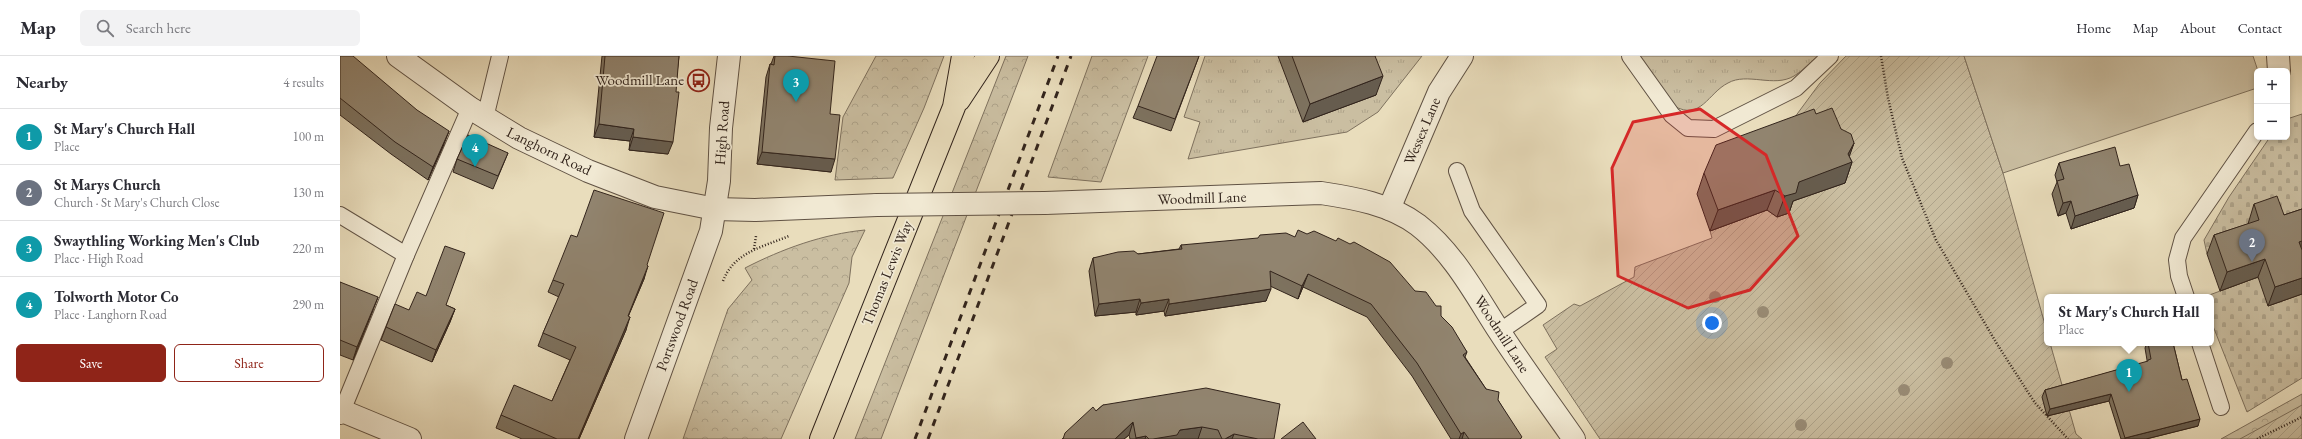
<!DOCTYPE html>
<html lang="en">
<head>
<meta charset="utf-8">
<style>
  body { margin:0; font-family:"EB Garamond",serif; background:#f2f2f3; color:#2b2b33 }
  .controls { position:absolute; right:12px; top:12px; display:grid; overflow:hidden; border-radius:6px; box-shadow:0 2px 6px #0003 }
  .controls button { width:36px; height:36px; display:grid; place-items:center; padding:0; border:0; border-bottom:1px solid #e1e1e2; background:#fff; color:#2b2b33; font:20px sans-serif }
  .you { position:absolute; left:1372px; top:267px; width:14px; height:14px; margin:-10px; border:3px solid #fff; border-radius:50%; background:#1a73e8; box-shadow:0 0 0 6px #1a73e833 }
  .badge { display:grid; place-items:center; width:26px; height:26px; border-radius:50%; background:#8f2418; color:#fff; font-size:13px; font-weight:700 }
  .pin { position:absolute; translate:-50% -33px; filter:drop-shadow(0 1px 2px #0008) }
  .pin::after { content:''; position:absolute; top:21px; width:14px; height:12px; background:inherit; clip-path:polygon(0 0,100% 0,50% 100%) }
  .popup { position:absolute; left:1704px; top:238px; width:170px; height:52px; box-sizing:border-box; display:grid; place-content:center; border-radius:6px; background:#fff; filter:drop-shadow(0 1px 3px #0005); font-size:13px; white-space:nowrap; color:#7c7c81 }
  .popup b { font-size:15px; color:#2b2b33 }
  .popup::after { content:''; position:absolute; left:50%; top:100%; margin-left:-8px; border:8px solid transparent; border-top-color:#fff }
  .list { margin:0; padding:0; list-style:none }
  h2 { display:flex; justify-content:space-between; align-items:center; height:52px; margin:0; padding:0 16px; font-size:17px }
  h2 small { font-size:13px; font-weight:400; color:#7c7c81 }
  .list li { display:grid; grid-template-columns:26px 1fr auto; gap:12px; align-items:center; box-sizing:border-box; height:56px; padding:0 16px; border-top:1px solid #e1e1e2 }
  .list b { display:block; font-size:15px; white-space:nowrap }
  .list p { margin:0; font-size:13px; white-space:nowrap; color:#7c7c81 }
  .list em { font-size:13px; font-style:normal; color:#7c7c81 }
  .actions { display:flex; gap:8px; padding:12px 16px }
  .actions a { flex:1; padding:9px 0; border:1px solid #8f2418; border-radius:6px; text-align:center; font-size:14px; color:#8f2418 }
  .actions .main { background:#8f2418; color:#fff }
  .icon { flex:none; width:22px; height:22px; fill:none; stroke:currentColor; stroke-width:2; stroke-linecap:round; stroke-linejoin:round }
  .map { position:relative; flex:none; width:1962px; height:383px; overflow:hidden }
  header { display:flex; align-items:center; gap:24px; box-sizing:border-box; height:56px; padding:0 20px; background:#fff; border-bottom:1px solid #e1e1e2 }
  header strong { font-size:19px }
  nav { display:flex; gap:22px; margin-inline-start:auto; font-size:14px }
  .search { width:280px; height:36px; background:#f2f2f3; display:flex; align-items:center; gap:10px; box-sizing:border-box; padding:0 14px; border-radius:6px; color:#7c7c81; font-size:15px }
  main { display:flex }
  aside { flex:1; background:#fff }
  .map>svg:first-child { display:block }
  .grass { fill:url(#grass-tufts); stroke:#7e715e }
  .forest { fill:url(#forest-crowns); stroke:#7e715e }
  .cemetery { fill:url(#cemetery-stones); stroke:#7e715e }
  .garden { fill:url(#garden-furrows); stroke:#7e715e }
  .pitch { fill:#cabea1; stroke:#7e715e }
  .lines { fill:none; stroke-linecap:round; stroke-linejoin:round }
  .service-casing { stroke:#605244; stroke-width:18 }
  .minor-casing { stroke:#605244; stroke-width:24 }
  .tertiary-casing { stroke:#605244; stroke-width:24 }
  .primary-casing { stroke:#32241c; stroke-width:24 }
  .path { stroke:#32241c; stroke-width:2.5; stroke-dasharray:1 2; stroke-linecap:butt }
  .service { stroke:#f1e9d3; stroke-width:16 }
  .minor { stroke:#f1e9d3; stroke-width:22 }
  .tertiary { stroke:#f1e9d3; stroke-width:22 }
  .primary { stroke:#e9ddbc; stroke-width:22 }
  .rail { stroke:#32241c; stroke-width:3; stroke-dasharray:7 7; stroke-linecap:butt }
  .tertiary-bridge-casing { stroke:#605244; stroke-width:24; stroke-linecap:butt }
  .tertiary-bridge { stroke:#f1e9d3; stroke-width:22 }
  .tree { fill:#998c76 }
  .wall { fill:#7d725f; stroke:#32241c }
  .shaded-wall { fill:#665c4e; stroke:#32241c }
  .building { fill:#91846f; stroke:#32241c }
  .marked { fill:#d62828; fill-opacity:0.2; stroke:#d62828; stroke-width:3; stroke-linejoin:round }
  .labels { text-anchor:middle; stroke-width:3.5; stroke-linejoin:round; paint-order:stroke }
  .poi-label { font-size:15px; fill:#32241c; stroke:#f1e9d3; text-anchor:end }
  .street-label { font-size:15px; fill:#32241c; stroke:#f1e9d3 }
</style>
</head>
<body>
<header>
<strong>Map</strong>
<div class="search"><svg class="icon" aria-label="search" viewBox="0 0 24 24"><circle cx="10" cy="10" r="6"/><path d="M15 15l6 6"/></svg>Search here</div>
<nav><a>Home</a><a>Map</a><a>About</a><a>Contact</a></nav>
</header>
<main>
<aside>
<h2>Nearby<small>4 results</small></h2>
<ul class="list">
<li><span class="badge" style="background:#0f9aa8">1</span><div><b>St Mary's Church Hall</b><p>Place</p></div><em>100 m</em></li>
<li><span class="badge" style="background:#6b7280">2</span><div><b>St Marys Church</b><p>Church · St Mary's Church Close</p></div><em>130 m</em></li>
<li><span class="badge" style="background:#0f9aa8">3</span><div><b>Swaythling Working Men's Club</b><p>Place · High Road</p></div><em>220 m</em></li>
<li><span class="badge" style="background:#0f9aa8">4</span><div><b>Tolworth Motor Co</b><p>Place · Langhorn Road</p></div><em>290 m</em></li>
</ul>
<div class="actions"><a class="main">Save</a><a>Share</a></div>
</aside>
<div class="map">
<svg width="1962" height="383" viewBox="0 0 1962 383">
  <defs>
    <pattern id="grass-tufts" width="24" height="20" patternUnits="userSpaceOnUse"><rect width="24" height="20" fill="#cabea1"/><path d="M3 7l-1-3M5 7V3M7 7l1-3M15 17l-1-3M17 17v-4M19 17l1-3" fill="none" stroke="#aea38a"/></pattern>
    <pattern id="forest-crowns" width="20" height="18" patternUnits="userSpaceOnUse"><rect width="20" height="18" fill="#cabea1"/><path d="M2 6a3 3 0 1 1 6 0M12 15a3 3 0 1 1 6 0" fill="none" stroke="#aea38a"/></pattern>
    <pattern id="cemetery-stones" width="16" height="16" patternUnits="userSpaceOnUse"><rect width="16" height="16" fill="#cabea1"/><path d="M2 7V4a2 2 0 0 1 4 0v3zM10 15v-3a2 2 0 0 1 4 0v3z" fill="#aea38a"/></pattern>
    <pattern id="garden-furrows" width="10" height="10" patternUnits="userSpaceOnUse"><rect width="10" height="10" fill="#cabea1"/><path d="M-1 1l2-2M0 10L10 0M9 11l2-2" fill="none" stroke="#aea38a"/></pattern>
  </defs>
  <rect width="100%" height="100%" fill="#e9ddbc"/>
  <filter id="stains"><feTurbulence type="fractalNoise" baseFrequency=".005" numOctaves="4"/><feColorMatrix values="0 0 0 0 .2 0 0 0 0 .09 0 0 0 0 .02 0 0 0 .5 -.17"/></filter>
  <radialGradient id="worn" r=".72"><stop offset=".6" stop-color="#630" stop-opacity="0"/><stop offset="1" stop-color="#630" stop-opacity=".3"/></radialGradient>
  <g class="grass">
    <polygon points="865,0 1082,0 1038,56 1007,76 848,103 860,66 844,61"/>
    <path d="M1300,0h178c-8,6 -15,15 -24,20 -20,12 -47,-4 -66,7 -20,10 -27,38 -54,23z"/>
  </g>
  <g class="forest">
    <polygon points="536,0 604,0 584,52 553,122 495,124 503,61"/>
    <polygon points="666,0 688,0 541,383 515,383"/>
    <polygon points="752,0 808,0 761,126 708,121"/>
    <path d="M525,174l-13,27 -3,26 -68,156h-98l45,-130 24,-29 -7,-12c37,-19 78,-34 120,-38z"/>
    <polygon points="1962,338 1962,355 1907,383 1881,383"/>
  </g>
  <g class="cemetery">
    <polygon points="1962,58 1962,169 1913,182 1867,198 1864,184 1889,141 1930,81 1947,81 1947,63"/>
    <polygon points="1918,221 1962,238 1962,322 1907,356 1871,265 1871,241 1864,241"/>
  </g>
  <g class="garden">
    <polygon points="1506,0 1624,0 1663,117 1707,276 1707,287 1710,287 1736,378 1742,383 1260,383 1205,301 1217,293 1203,269 1234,248 1240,250 1294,221 1295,211 1372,182 1370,175 1427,154 1437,161 1449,69 1480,27"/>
    <polygon points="1962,349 1962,383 1900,383"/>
  </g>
  <polygon class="pitch" points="1624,0 1913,0 1918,15 1917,32 1663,117"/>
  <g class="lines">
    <defs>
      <g id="service">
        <polyline points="1290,0 1332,59 1348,72 1374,73 1456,32 1490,0"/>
        <polyline points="145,62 160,0"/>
        <polyline points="1117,115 1132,155 1198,249 1159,276"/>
        <polyline points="0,159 66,199"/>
        <polyline points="1846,241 1839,220 1837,204 1843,182 1917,75"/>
        <polyline points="1860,287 1881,351"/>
        <polyline points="0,360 66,199 130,52"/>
      </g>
      <g id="minor">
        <polyline points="1938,0 1939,15"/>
        <polyline points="0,354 70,383"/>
      </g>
      <g id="tertiary">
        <polyline points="58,0 130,52 179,82 248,115 315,141 375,153 415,154 537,149"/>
        <path d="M705,147l276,-10c33,5 69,11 97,32 36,28 57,69 81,106 24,37 50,72 75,108"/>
        <polyline points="1049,153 1099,36 1122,0"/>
        <polyline points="296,383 371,175 379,125 381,72 389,0"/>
      </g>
      <g id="primary">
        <polyline points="619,44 648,0"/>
        <polyline points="481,383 614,51 623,0"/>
      </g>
    </defs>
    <use href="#service" class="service-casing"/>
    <use href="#minor" class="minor-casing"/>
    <use href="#tertiary" class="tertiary-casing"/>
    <use href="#primary" class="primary-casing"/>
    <g class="path">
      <polyline points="1541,0 1548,42 1562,102 1596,184 1657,288 1695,347 1728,383"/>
      <polyline points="414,193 416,180"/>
      <path d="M383,225c11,-29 40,-34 66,-45"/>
      <polyline points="1917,383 1962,361"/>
    </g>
    <use href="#service" class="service"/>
    <use href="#minor" class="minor"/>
    <use href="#tertiary" class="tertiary"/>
    <use href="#primary" class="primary"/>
    <g class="rail">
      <polyline points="575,383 718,0"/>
      <polyline points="588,383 731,0"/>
    </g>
    <defs>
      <polyline id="tertiary-bridge" points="537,149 705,147"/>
    </defs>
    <use href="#tertiary-bridge" class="tertiary-bridge-casing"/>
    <use href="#tertiary-bridge" class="tertiary-bridge"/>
  </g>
  <g class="tree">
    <circle cx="1375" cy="241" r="6"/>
    <circle cx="1423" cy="256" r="6"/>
    <circle cx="1607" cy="307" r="6"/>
    <circle cx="1564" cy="334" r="6"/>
    <circle cx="1461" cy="369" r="6"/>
  </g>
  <g class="wall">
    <polygon points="0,0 104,88 88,124 51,98 0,59"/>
    <polygon points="262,0 339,0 328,98 289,94 290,85 254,81"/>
    <polygon points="434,0 448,0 490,58 491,116 417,108 426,21 430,8 431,8"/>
    <polygon points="859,0 831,75 793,62 798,50"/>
    <polygon points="938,0 1035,0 1036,39 963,66"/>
    <polygon points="1476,58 1501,73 1514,87 1509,100 1512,106 1505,127 1453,145 1449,157 1437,161 1427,154 1370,175 1357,138 1364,117"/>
    <polygon points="168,97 153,133 113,116 117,103"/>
    <polygon points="1719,107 1780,110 1798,139 1794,152 1731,173 1726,157 1718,160 1712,138 1717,126 1715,119"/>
    <polygon points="1914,148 1944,159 1962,153 1962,238 1928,250 1918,221 1880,235 1867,198 1874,179 1908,168"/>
    <polygon points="841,189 1075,235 1101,260 1127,296 1125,301 1146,333 1158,344 1181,383 1111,383 1072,320 1027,261 963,231 958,243 930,230 926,245 825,260 824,255 796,259 796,256 755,260 749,215 753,202 798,198 839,193"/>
    <polygon points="307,209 304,223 288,260 286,274 239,383 182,383 156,372 161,359 212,345 230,304 198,290 203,277 219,241 208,236 213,224"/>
    <polygon points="0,226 33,254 13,304 0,299"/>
    <polygon points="106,249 115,253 110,266 92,306 41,284 46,271 69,254"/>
    <polygon points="1807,287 1833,287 1842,324 1858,370 1806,383 1781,383 1769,345 1707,360 1702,341 1705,334 1807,306 1807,304 1805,292"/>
    <polygon points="763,349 934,383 790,383 789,379 784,383 722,383"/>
  </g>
  <g class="shaded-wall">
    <polygon points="1043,20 1036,39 963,66 970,48"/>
    <polygon points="259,68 294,73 290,85 254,81"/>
    <polygon points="109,75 104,88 88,124 93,111"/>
    <polygon points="293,81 333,86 328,98 289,94"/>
    <polygon points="1514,87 1507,107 1512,106 1505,127 1453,145 1449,157 1437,161 1445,140 1459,126 1508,98"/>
    <polygon points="422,96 495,103 491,116 417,108"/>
    <polygon points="1435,134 1427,154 1370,175 1378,154"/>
    <polygon points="1798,139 1794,152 1731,173 1735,160"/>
    <polygon points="1731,145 1726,157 1718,160 1723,147"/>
    <polygon points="1962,185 1962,201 1959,186"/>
    <polygon points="1925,203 1918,221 1880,235 1887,216"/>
    <polygon points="308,210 304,223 283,273 288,260"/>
    <polygon points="968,218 963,231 958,243 962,230"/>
    <polygon points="1962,222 1962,238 1928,250 1935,231"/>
    <polygon points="931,233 926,245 825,260 829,248"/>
    <polygon points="38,241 33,254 13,304 17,291"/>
    <polygon points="800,243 796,256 755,260 759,248"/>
    <polygon points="829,243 824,255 796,259 801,247"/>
    <polygon points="115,253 110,266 92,306 96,294"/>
    <polygon points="290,261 286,274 239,383 238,383"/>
    <polygon points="1771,338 1769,345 1707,360 1710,353"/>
    <polygon points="1860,363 1858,370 1806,383 1785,383 1785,382"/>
    <polygon points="793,366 789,379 784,383 775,383"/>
    <polygon points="862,371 858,383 813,383 840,374"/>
    <polygon points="1124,376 1122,383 1119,383 1121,378"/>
    <polygon points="894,378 892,383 885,383"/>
    <polygon points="806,380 805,383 796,383 796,382"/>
  </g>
  <g class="building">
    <polygon points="0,0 13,0 77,54 109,75 93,111 55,86 0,42"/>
    <polygon points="265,0 339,0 336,36 339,36 333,86 293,81 294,73 259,68"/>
    <polygon points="435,0 448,0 495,5 490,58 500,59 495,103 422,96 430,8 434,9"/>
    <polygon points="817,0 859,0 835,63 798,50"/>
    <polygon points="952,0 1035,0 1043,20 970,48"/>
    <polygon points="1492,52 1501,73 1511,78 1514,87 1508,98 1512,106 1459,126 1456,137 1445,140 1435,134 1378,154 1364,117 1376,89 1474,53 1476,58"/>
    <polygon points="128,79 168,97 158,120 117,103"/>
    <polygon points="1775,91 1780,110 1789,108 1798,139 1735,160 1731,145 1723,147 1717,125 1724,123 1719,107"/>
    <polygon points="254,134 324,157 307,209 308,210 288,260 290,261 238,383 217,383 161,359 174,329 212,345 236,291 203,277 224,228 213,224 231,179 237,181"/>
    <polygon points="1937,140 1944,159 1962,153 1962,185 1959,186 1962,194 1962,222 1935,231 1925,203 1887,216 1874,179 1919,164 1914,148"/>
    <polygon points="958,174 967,178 974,175 996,185 998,182 1010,188 1014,186 1050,206 1075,235 1086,236 1096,250 1101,250 1101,260 1112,271 1127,296 1123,299 1146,333 1159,336 1158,344 1182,381 1180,383 1129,383 1124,376 1121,378 1077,307 1031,248 968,218 962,230 930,215 931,233 829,248 829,243 801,247 800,243 759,248 753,202 778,196 794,195 798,198 842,193 841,189 918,182 920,179 946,177 955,181"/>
    <polygon points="105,190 125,197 106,249 115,253 96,294 46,271 55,248 69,254 77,236 86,240"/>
    <polygon points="0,226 38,241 17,291 0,284"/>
    <polygon points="1808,287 1833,287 1842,324 1847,323 1860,363 1785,382 1771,338 1710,353 1705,334 1808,305 1808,304 1811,303"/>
    <polygon points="866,332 940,348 934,383 918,383 894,378 885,383 882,383 878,374 862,371 840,374 837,379 813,383 809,383 806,380 796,382 793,366 775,383 723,383 725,377 753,351 756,355 763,349"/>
    <polygon points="963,366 976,383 941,383"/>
  </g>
  <path class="marked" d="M1360,53l66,46 32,81 -48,54 -62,18 -70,-32 -6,-108 21,-46z"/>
  <defs>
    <symbol id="bus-ring" viewBox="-11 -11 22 22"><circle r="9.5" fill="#f1e9d3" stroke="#8f2418" stroke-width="1.5"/><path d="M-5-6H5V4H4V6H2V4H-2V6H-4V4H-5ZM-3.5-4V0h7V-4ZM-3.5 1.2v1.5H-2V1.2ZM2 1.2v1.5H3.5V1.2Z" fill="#8f2418"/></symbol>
  </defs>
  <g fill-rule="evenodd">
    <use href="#bus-ring" x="346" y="12" width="25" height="25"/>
  </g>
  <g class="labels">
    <g class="poi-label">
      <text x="344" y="29">Woodmill Lane</text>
    </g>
    <g class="street-label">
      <text transform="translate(1082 75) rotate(-67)" y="5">Wessex Lane</text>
      <text transform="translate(382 77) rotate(-86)" y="5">High Road</text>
      <text transform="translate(209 95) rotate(26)" y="5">Langhorn Road</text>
      <text transform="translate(862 142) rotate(-2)" y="5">Woodmill Lane</text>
      <text transform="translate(547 217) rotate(-68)" y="5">Thomas Lewis Way</text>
      <text transform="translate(337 269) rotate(-70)" y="5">Portswood Road</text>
      <text transform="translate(1162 278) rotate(57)" y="5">Woodmill Lane</text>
    </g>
  </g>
  <rect width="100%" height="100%" filter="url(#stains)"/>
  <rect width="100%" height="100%" fill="url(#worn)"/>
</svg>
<div class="controls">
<button>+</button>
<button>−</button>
</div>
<div class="you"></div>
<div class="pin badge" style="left:1789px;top:336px;background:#0f9aa8">1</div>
<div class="popup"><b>St Mary's Church Hall</b>Place</div>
<div class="pin badge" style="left:1912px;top:206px;background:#6b7280">2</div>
<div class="pin badge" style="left:456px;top:46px;background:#0f9aa8">3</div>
<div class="pin badge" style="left:135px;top:111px;background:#0f9aa8">4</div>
</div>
</main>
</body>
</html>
